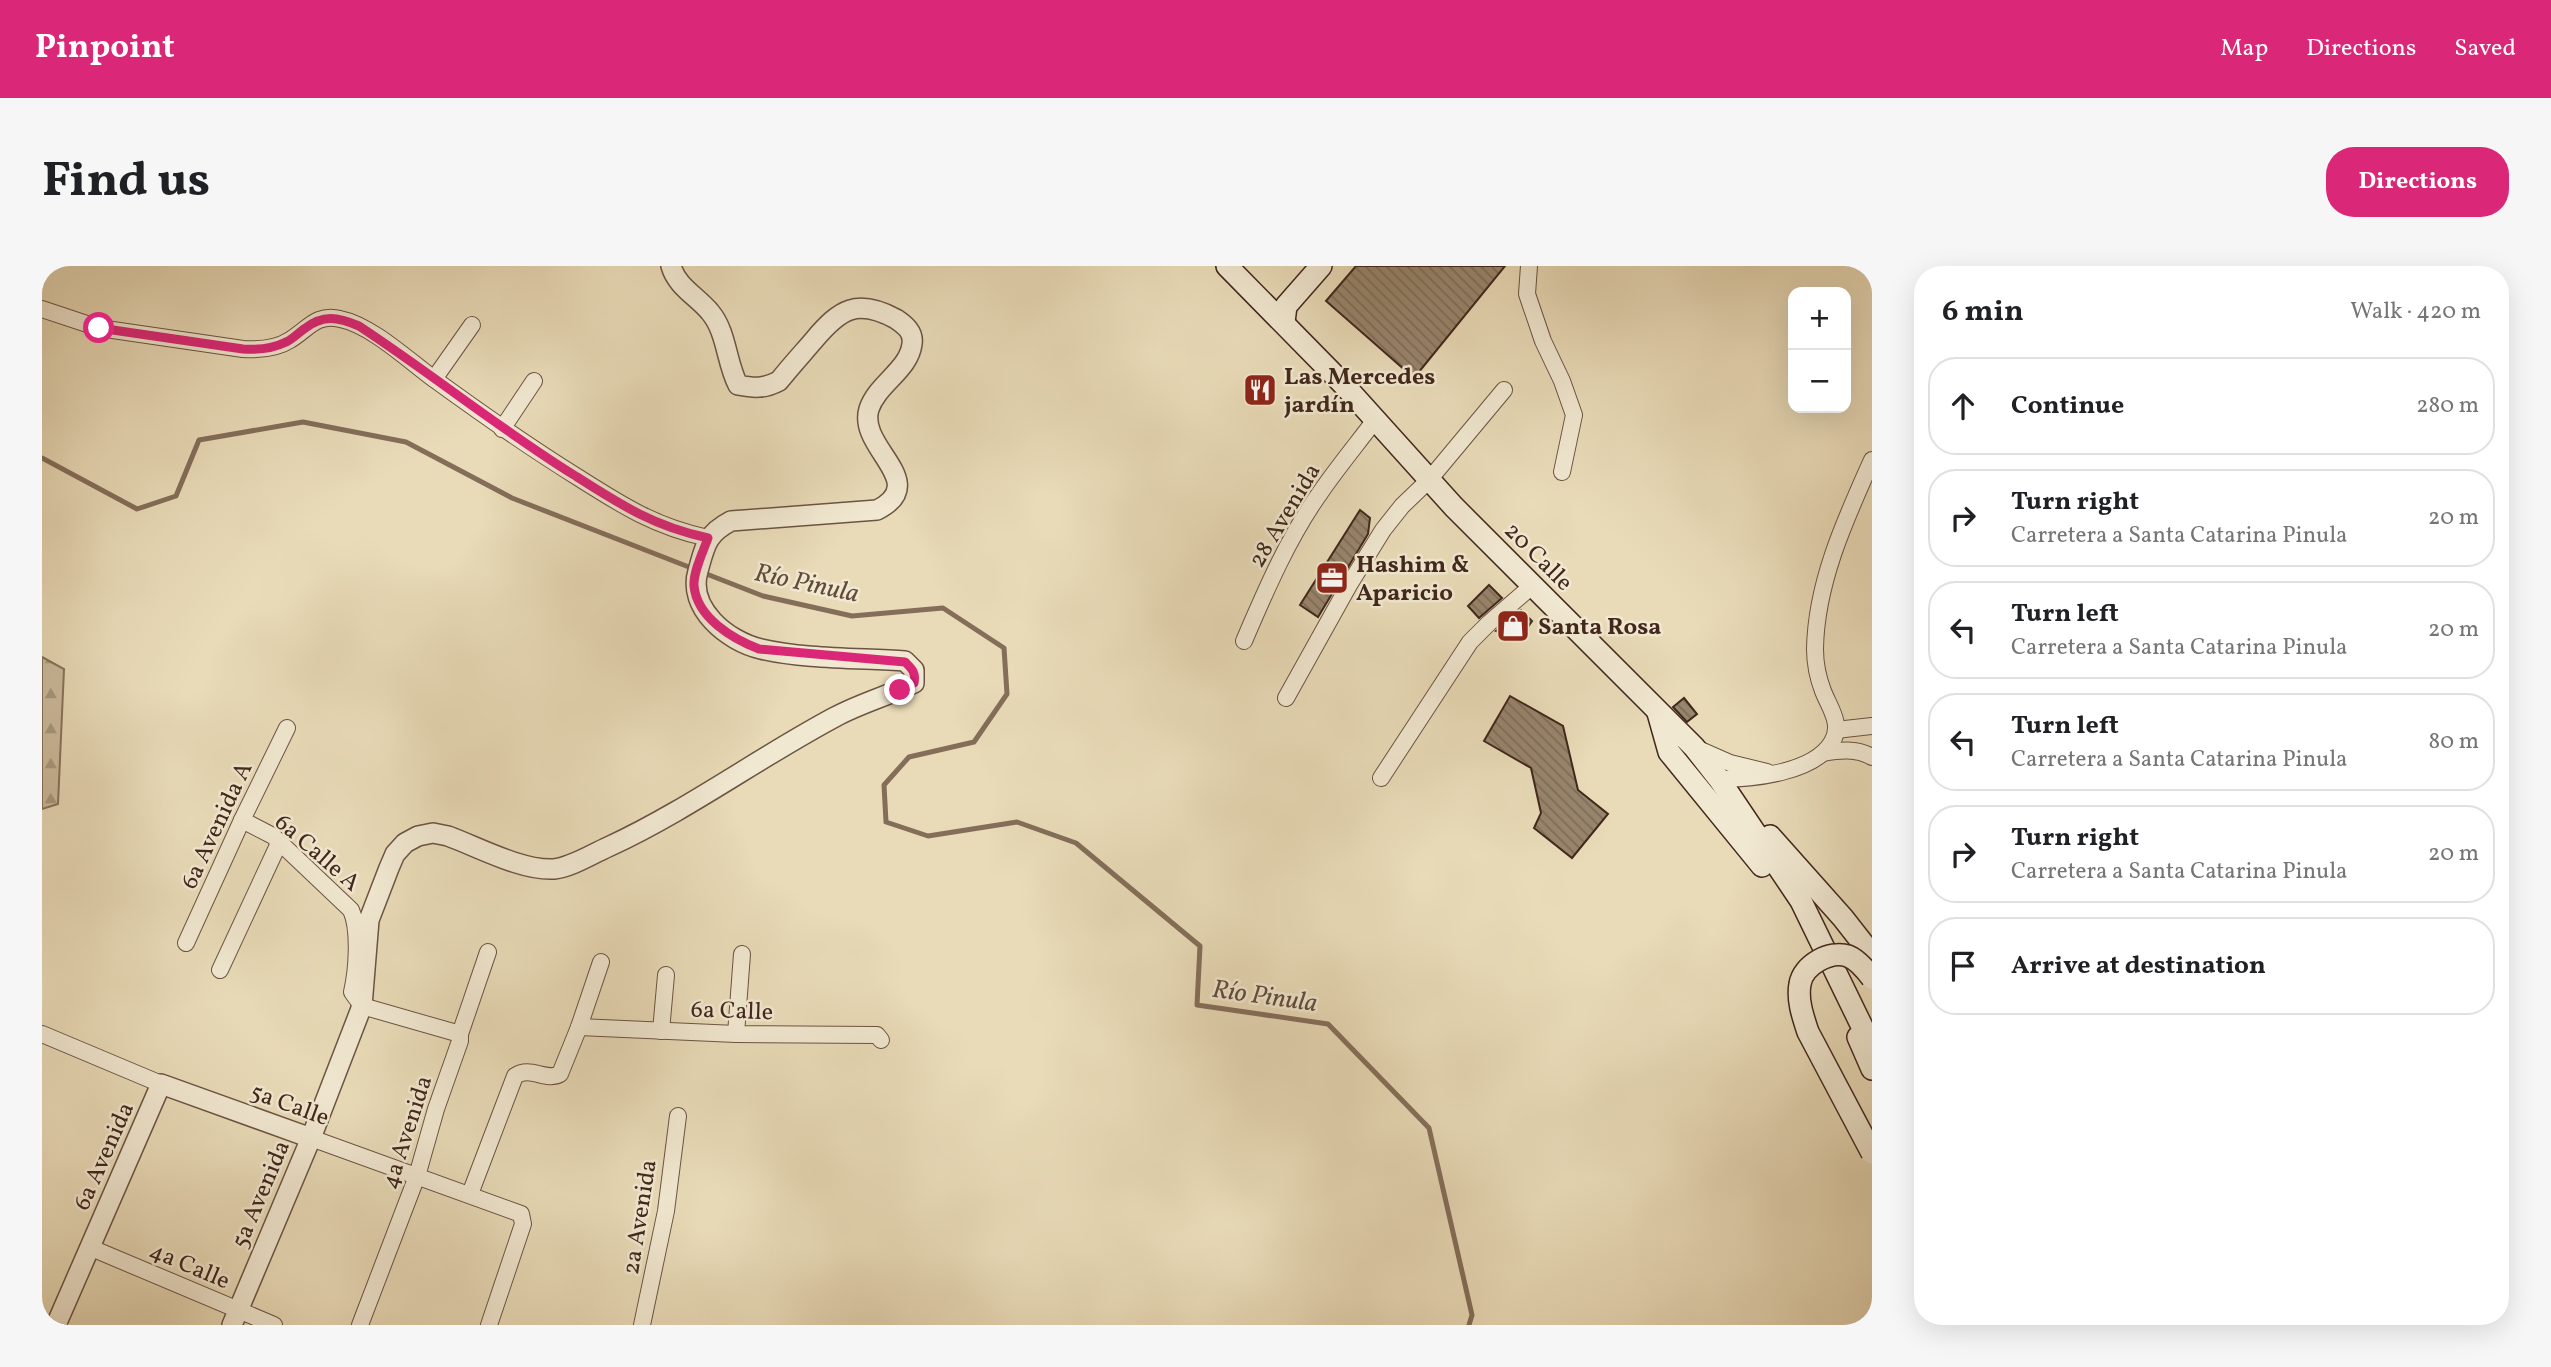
<!DOCTYPE html>
<html lang="en">
<head>
<meta charset="utf-8">
<style>
  body { margin:0; font-family:Vollkorn,serif; background:#f6f6f6; color:#202124 }
  .controls { position:absolute; right:21px; top:21px; display:grid; overflow:hidden; border-radius:14px; box-shadow:0 7px 28px #0002 }
  .controls button { width:63px; height:63px; display:grid; place-items:center; padding:0; border:0; border-bottom:2px solid #e0e0e0; background:#fff; color:#202124; font:35px sans-serif }
  .stop { position:absolute; width:21px; height:21px; margin:-16px; border:5px solid #db2777; border-radius:50%; background:#fff }
  .stop.end { background:#db2777; border-color:#fff; box-shadow:0 2px 7px #0008 }
  .list { margin:0; padding:0; list-style:none }
  h2 { display:flex; justify-content:space-between; align-items:center; height:91px; margin:0; padding:0 28px; font-size:30px }
  h2 small { font-size:23px; font-weight:400; color:#757577 }
  .list li { display:grid; grid-template-columns:46px 1fr auto; gap:21px; align-items:center; box-sizing:border-box; height:98px; margin:0 14px 14px; padding:0 14px; border:2px solid #e0e0e0; border-radius:28px }
  .list b { display:block; font-size:26px; white-space:nowrap }
  .list p { margin:0; font-size:23px; white-space:nowrap; color:#757577 }
  .list em { font-size:23px; font-style:normal; color:#757577 }
  .icon { flex:none; width:38px; height:38px; fill:none; stroke:currentColor; stroke-width:2; stroke-linecap:round; stroke-linejoin:round }
  .map { position:relative; flex:none; width:1830px; height:1059px; overflow:hidden; border-radius:28px }
  header { display:flex; align-items:center; gap:42px; box-sizing:border-box; height:98px; padding:0 35px; background:#db2777; color:#fff }
  header strong { font-size:33px }
  nav { display:flex; gap:38px; margin-inline-start:auto; font-size:24px }
  .intro { display:flex; align-items:center; justify-content:space-between; box-sizing:border-box; height:168px; padding:0 42px }
  h1 { margin:0; font-size:49px }
  .button { padding:18px 32px; border-radius:28px; background:#db2777; color:#fff; font-size:24px; font-weight:700 }
  main { display:flex; gap:42px; padding:0 42px }
  aside { flex:1; background:#fff; border-radius:28px; box-shadow:0 7px 28px #0002 }
  .map>svg:first-child { display:block }
  .forest { fill:url(#forest-firs); stroke:#86725c; stroke-width:2 }
  .lines { fill:none; stroke-linecap:round; stroke-linejoin:round }
  .stream { stroke:#846e5a; stroke-width:5 }
  .building { fill:url(#building-back-hatch); stroke:#41271c; stroke-width:2 }
  .minor-casing { stroke:#6b5443; stroke-width:18 }
  .tertiary-casing { stroke:#6b5443; stroke-width:22 }
  .secondary-casing { stroke:#41271c; stroke-width:24 }
  .minor { stroke:#f1e8d1; stroke-width:16 }
  .tertiary { stroke:#f1e8d1; stroke-width:19 }
  .secondary { stroke:#f1e8d1; stroke-width:21 }
  .secondary-bridge-casing { stroke:#41271c; stroke-width:24; stroke-linecap:butt }
  .secondary-bridge { stroke:#f1e8d1; stroke-width:21 }
  .route { stroke:#db2777; stroke-width:9 }
  .labels { text-anchor:middle; stroke-width:5; stroke-linejoin:round; paint-order:stroke }
  .poi-label { font-size:24px; font-weight:bold; fill:#41271c; stroke:#f1e8d1; text-anchor:start }
  .street-label { font-size:24px; fill:#41271c; stroke:#f1e8d1 }
  .water-label { font-size:26px; font-style:italic; fill:#624b3b; stroke:#f1e8d1 }
</style>
</head>
<body>
<header>
<strong>Pinpoint</strong>
<nav><a>Map</a><a>Directions</a><a>Saved</a></nav>
</header>
<div class="intro"><h1>Find us</h1><a class="button">Directions</a></div>
<main>
<div class="map">
<svg width="1830" height="1059" viewBox="0 0 1830 1059">
  <defs>
    <pattern id="forest-firs" width="22" height="20" patternUnits="userSpaceOnUse" patternTransform="scale(1.75)"><rect width="22" height="20" fill="#ccbc9d"/><path d="M5 1l3.5 6h-7zM16 11l3.5 6h-7z" fill="#a7997f"/></pattern>
    <pattern id="building-back-hatch" width="6" height="6" patternUnits="userSpaceOnUse" patternTransform="scale(1.75)"><rect width="6" height="6" fill="#98856d"/><path d="M-1 5l2 2M0 0l6 6M5-1l2 2" fill="none" stroke="#7e6d59"/></pattern>
  </defs>
  <rect width="100%" height="100%" fill="#e9dbb8"/>
  <filter id="stains"><feTurbulence type="fractalNoise" baseFrequency=".00286" numOctaves="4"/><feColorMatrix values="0 0 0 0 .2 0 0 0 0 .09 0 0 0 0 .02 0 0 0 .5 -.17"/></filter>
  <radialGradient id="worn" r=".72"><stop offset=".6" stop-color="#630" stop-opacity="0"/><stop offset="1" stop-color="#630" stop-opacity=".3"/></radialGradient>
  <polygon class="forest" points="0,391 22,403 16,538 0,543"/>
  <g class="lines">
    <g class="stream">
      <polyline points="0,192 95,243 134,230 157,174 261,156 364,176 470,232 652,303"/>
      <polyline points="662,307 721,330 810,350 901,342 962,382 965,428 932,476 867,491 842,519 844,556 886,570 975,556 1034,577 1158,680 1155,739 1286,758 1387,862 1430,1049 1427,1059"/>
    </g>
  </g>
  <g class="building">
    <polygon points="1314,0 1463,0 1372,112 1284,35"/>
    <polygon points="1318,244 1328,252 1326,268 1276,351 1258,339"/>
    <polygon points="1447,319 1460,332 1437,352 1426,340"/>
    <polygon points="1479,344 1490,355 1477,374 1454,365"/>
    <polygon points="1468,430 1521,460 1536,524 1566,548 1530,592 1492,562 1499,547 1489,502 1442,475"/>
    <polygon points="1642,432 1655,448 1645,456 1631,441"/>
  </g>
  <g class="lines">
    <defs>
      <g id="minor">
        <polyline points="1487,0 1485,28 1501,75 1520,115 1532,149 1520,206"/>
        <path d="M0,43l57,19 144,21c16,1 33,0 47,-9 18,-11 27,-27 50,-21 31,6 68,41 94,60 48,35 95,68 145,99 44,28 77,49 129,60"/>
        <polyline points="392,113 430,59"/>
        <polyline points="460,163 492,115"/>
        <path d="M1202,375c22,-51 44,-103 76,-148 17,-25 37,-49 55,-73"/>
        <polyline points="1244,432 1307,319 1341,264 1360,240 1387,214 1462,124"/>
        <polyline points="1794,464 1830,460"/>
        <polyline points="1654,482 1688,497 1725,506"/>
        <path d="M1781,487c16,-3 34,-5 49,4"/>
        <polyline points="1339,512 1428,376 1447,357 1490,320"/>
        <path d="M1677,513c33,0 95,-6 113,-37 11,-18 -3,-35 -9,-51 -5,-13 -8,-28 -8,-42 1,-66 30,-129 57,-189"/>
        <path d="M200,554l31,16 78,74c9,20 6,60 1,82l10,14 98,28"/>
        <polyline points="144,677 200,554 245,462"/>
        <polyline points="178,704 237,577"/>
        <polyline points="537,761 694,768 835,769 839,774"/>
        <polyline points="619,765 624,709"/>
        <polyline points="0,768 119,818"/>
        <polyline points="694,768 700,688"/>
        <polyline points="269,872 479,948 481,958 447,1059"/>
        <path d="M428,928l45,-118c16,-11 30,6 45,-2l19,-47 22,-65"/>
        <polyline points="47,981 232,1059"/>
        <polyline points="318,1059 375,910 394,843 418,775 418,768 446,686"/>
        <polyline points="600,1059 624,945 636,850"/>
      </g>
      <g id="tertiary">
        <polyline points="14,1059 119,818 269,872"/>
        <path d="M190,1059l79,-187 51,-132 7,-86 20,-52 6,-14 10,-11 13,-7 15,-3 15,3c30,11 74,35 106,33 18,-2 38,-15 54,-22 80,-37 150,-89 227,-130 26,-14 53,-21 79,-34v-13l-9,-9c-44,-3 -102,-2 -144,-12 -34,-8 -74,-41 -63,-78 7,-25 8,-37 33,-50l146,-11c55,-28 -20,-62 -8,-101 8,-25 40,-39 43,-65 2,-12 -7,-19 -16,-25 -39,-21 -56,-10 -82,21 -12,14 -24,27 -35,41 -15,8 -25,7 -41,4 -12,-23 -11,-53 -28,-73 -13,-16 -33,-25 -39,-46"/>
      </g>
      <g id="secondary">
        <polyline points="1185,0 1302,119 1412,241 1652,481 1677,513 1759,635 1830,781"/>
        <polyline points="1242,56 1244,40 1279,0"/>
        <polyline points="1616,447 1627,486 1720,600"/>
        <polyline points="1728,570 1801,652 1830,689"/>
        <polyline points="1816,771 1830,803"/>
      </g>
    </defs>
    <use href="#minor" class="minor-casing"/>
    <use href="#tertiary" class="tertiary-casing"/>
    <use href="#secondary" class="secondary-casing"/>
    <use href="#minor" class="minor"/>
    <use href="#tertiary" class="tertiary"/>
    <use href="#secondary" class="secondary"/>
    <defs>
      <path id="secondary-bridge" d="M1830,712c-6,-8 -14,-18 -24,-22 -18,-6 -45,9 -48,28 -3,16 3,33 8,48l64,121"/>
    </defs>
    <use href="#secondary-bridge" class="secondary-bridge-casing"/>
    <use href="#secondary-bridge" class="secondary-bridge"/>
  </g>
  <g class="lines">
    <path class="route" d="M57,62l144,21c15,1 29,0 43,-7 7,-3 12,-9 18,-13 19,-15 34,-12 55,-3 73,48 141,103 215,149 47,30 79,51 134,63 -5,14 -15,34 -14,48 3,32 39,53 65,63l146,13c7,7 11,10 9,21l-14,7"/>
  </g>
  <defs>
    <symbol id="restaurant-square" viewBox="-11 -11 22 22"><rect x="-9" y="-9" width="18" height="18" rx="4" fill="#8f2418" stroke="#f1e8d1"/><path d="M-5-6h1v4h1v-4h1v4h1v-4h1v5L-1.5 .5V6h-2V.5L-5-1ZM5-6V6H3V1.5H1.5Q1.5-4 5-6Z" fill="#fff"/></symbol>
    <symbol id="office-square" viewBox="-11 -11 22 22"><rect x="-9" y="-9" width="18" height="18" rx="4" fill="#8f2418" stroke="#f1e8d1"/><path d="M-6-3h4V-5.5h4V-3h4V5H-6ZM-1-4.5V-3h2v-1.5ZM-6 0V1H6V0Z" fill="#fff"/></symbol>
    <symbol id="shop-square" viewBox="-11 -11 22 22"><rect x="-9" y="-9" width="18" height="18" rx="4" fill="#8f2418" stroke="#f1e8d1"/><path d="M-5-2.5h2.3a2.7 3.5 0 0 1 5.4 0H5L5.5 6h-11ZM-1.5-2.5h3a1.5 2.3 0 0 0-3 0Z" fill="#fff"/></symbol>
  </defs>
  <g fill-rule="evenodd">
    <use href="#restaurant-square" x="1199" y="105" width="38" height="38"/>
    <use href="#office-square" x="1271" y="293" width="38" height="38"/>
    <use href="#shop-square" x="1452" y="341" width="38" height="38"/>
  </g>
  <g class="labels">
    <g class="poi-label">
      <text x="1242" y="118">Las Mercedes<tspan x="1242" dy="28">jardín</tspan></text>
      <text x="1314" y="306">Hashim &amp;<tspan x="1314" dy="28">Aparicio</tspan></text>
      <text x="1496" y="368">Santa Rosa</text>
    </g>
    <g class="street-label">
      <text transform="translate(1242 249) rotate(-59)" y="8">28 Avenida</text>
      <text transform="translate(1497 290) rotate(45)" y="8">20 Calle</text>
      <text transform="translate(174 559) rotate(-65)" y="8">6a Avenida A</text>
      <text transform="translate(276 586) rotate(41)" y="8">6a Calle A</text>
      <text transform="translate(690 744) rotate(2)" y="8">6a Calle</text>
      <text transform="translate(248 838) rotate(20)" y="8">5a Calle</text>
      <text transform="translate(364 866) rotate(-72)" y="8">4a Avenida</text>
      <text transform="translate(61 890) rotate(-66)" y="8">6a Avenida</text>
      <text transform="translate(218 928) rotate(-67)" y="8">5a Avenida</text>
      <text transform="translate(597 951) rotate(-81)" y="8">2a Avenida</text>
      <text transform="translate(148 999) rotate(23)" y="8">4a Calle</text>
    </g>
    <g class="water-label">
      <text transform="translate(765 316) rotate(12)" y="9">Río Pinula</text>
      <text transform="translate(1223 729) rotate(8)" y="9">Río Pinula</text>
    </g>
  </g>
  <rect width="100%" height="100%" filter="url(#stains)"/>
  <rect width="100%" height="100%" fill="url(#worn)"/>
</svg>
<div class="controls">
<button>+</button>
<button>−</button>
</div>
<div class="stop" style="left:57px;top:62px"></div>
<div class="stop end" style="left:858px;top:424px"></div>
</div>
<aside>
<h2>6 min<small>Walk · 420 m</small></h2>
<ul class="list">
<li><svg class="icon" aria-label="ahead" viewBox="0 0 24 24"><path d="M12 20V5M6 11l6-6 6 6"/></svg><div><b>Continue</b></div><em>280 m</em></li>
<li><svg class="icon" aria-label="right" viewBox="0 0 24 24"><path d="M7 20v-9h11M14 6l5 5-5 5"/></svg><div><b>Turn right</b><p>Carretera a Santa Catarina Pinula</p></div><em>20 m</em></li>
<li><svg class="icon" aria-label="left" viewBox="0 0 24 24"><path d="M17 20v-9H6M10 6l-5 5 5 5"/></svg><div><b>Turn left</b><p>Carretera a Santa Catarina Pinula</p></div><em>20 m</em></li>
<li><svg class="icon" aria-label="left" viewBox="0 0 24 24"><path d="M17 20v-9H6M10 6l-5 5 5 5"/></svg><div><b>Turn left</b><p>Carretera a Santa Catarina Pinula</p></div><em>80 m</em></li>
<li><svg class="icon" aria-label="right" viewBox="0 0 24 24"><path d="M7 20v-9h11M14 6l5 5-5 5"/></svg><div><b>Turn right</b><p>Carretera a Santa Catarina Pinula</p></div><em>20 m</em></li>
<li><svg class="icon" aria-label="arrive" viewBox="0 0 24 24"><path d="M6 21V4h12l-3 4 3 4H6"/></svg><div><b>Arrive at destination</b></div></li>
</ul>
</aside>
</main>
</body>
</html>
